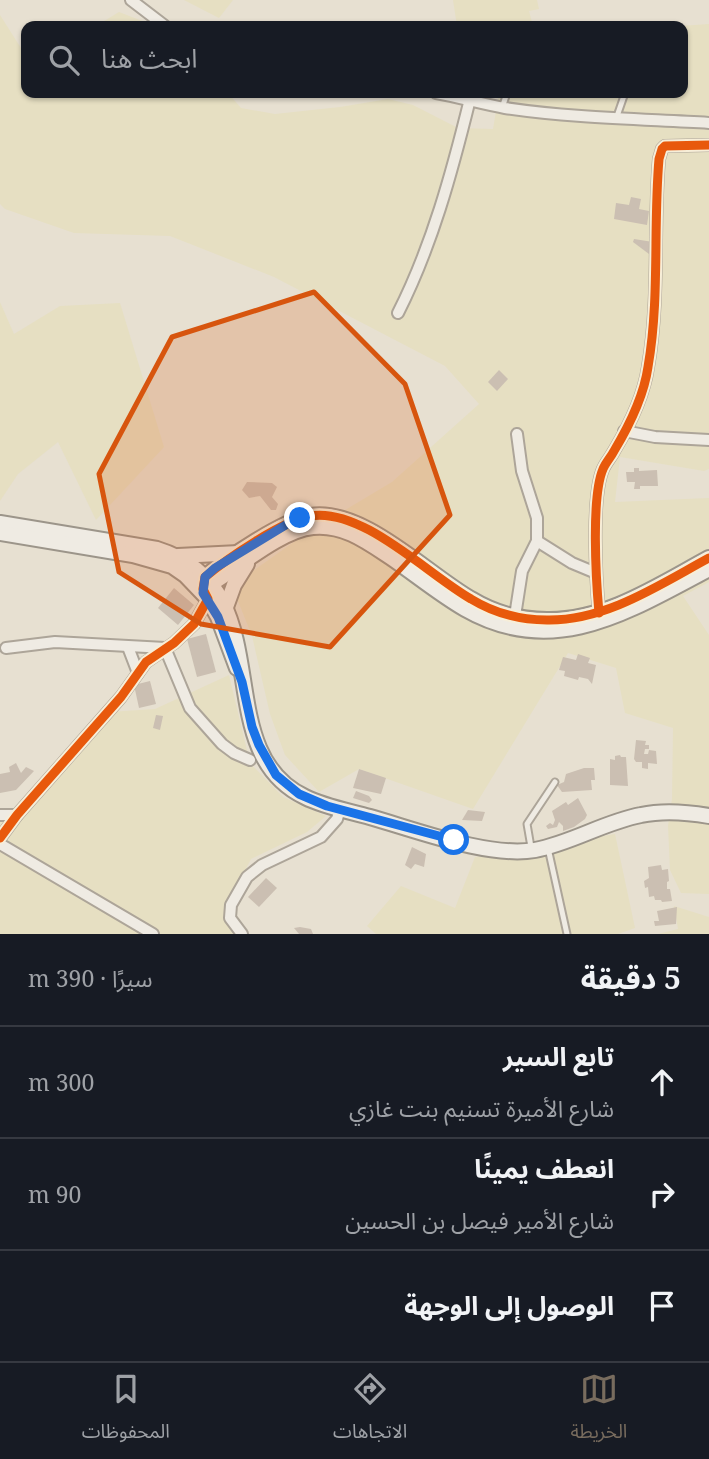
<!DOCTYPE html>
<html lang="ar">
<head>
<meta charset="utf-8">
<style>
  body { margin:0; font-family:"Noto Serif","Noto Sans Arabic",serif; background:#20242c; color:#f1f3f6; direction:rtl }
  .stop { position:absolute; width:21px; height:21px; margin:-16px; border:5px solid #1a73e8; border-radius:50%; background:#fff }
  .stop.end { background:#1a73e8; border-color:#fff; box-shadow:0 2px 7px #0008 }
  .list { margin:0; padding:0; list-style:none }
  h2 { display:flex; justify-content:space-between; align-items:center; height:91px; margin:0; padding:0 28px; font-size:30px }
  h2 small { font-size:23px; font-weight:400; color:#9ea1a6 }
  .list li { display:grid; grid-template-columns:46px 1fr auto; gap:21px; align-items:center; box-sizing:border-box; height:112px; padding:0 28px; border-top:2px solid #363941 }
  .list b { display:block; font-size:26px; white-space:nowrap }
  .list p { margin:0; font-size:23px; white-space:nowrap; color:#9ea1a6 }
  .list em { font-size:23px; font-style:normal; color:#9ea1a6 }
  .icon { flex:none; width:38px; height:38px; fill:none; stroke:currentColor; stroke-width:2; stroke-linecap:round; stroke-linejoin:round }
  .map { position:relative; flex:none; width:709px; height:934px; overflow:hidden; direction:ltr }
  .search { position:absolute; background:#171b24; box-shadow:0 2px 5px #0004; left:21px; right:21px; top:21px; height:77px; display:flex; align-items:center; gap:18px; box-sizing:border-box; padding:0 24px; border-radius:14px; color:#9ea1a6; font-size:26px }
  .sheet { height:427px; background:#171b24 }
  nav { display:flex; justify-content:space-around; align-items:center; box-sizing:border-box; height:98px; border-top:2px solid #363941; background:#171b24; font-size:19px; color:#9ea1a6 }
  nav a { display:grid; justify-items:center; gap:4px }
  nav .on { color:#786c5e }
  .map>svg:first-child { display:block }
  .farmland { fill:#e6dfc2 }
  .building { fill:#cbbfb2 }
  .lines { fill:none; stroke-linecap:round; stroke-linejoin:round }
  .lane-casing { stroke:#ada599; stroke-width:9 }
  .street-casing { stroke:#ada599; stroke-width:14 }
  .secondary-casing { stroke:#9c958a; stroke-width:18 }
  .lane { stroke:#efebe3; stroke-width:5 }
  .street { stroke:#efebe3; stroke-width:10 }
  .secondary { stroke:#efebe3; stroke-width:14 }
  .cycleway-casing { stroke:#f7eed8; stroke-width:13 }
  .cycleway { stroke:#e8590c; stroke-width:9 }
  .route { stroke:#1a73e8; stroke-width:9 }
  .marked { fill:#d7550e; fill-opacity:0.2; stroke:#d7550e; stroke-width:5; stroke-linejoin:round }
</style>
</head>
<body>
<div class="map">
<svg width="709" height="934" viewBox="0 0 709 934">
  <rect width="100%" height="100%" fill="#e7e0d1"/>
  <g class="farmland">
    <polygon points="184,0 233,0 219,18"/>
    <polygon points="453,0 537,0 539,9 529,11 533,26 457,26"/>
    <polygon points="119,12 150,24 152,26 96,26"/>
    <polygon points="0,15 26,56 26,93 228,93 241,108 275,114 340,107 388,99 413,105 458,128 493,129 499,93 683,93 683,26 680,26 709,24 709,469 704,471 620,457 615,502 709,498 709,582 683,596 709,635 709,894 681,893 670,870 668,826 672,799 673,728 625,713 616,668 568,653 473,809 359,769 319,792 285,755 270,714 252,636 232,586 305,534 392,482 479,404 445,366 274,277 170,236 74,233 5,209 0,204"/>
    <polygon points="0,302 14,334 60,306 120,303 164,447 96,520 58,442 18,474 0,501"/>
    <polygon points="229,675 250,763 283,797 326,816 307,832 251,859 226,908 246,934 0,934 0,814 23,813 109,712 155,709"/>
    <polygon points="615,834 635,928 618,934 376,934 367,926 401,886 455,908 475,857"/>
    <polygon points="674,906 709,917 709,934 658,934 678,929"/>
  </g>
  <g class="building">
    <polygon points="631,197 641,199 639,209 649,211 647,225 614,219 616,203 629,205"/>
    <polygon points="634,239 653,242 653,254 649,254 633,242"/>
    <polygon points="499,370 508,379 497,391 488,382"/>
    <polygon points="634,468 639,468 639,471 657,470 658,486 640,486 640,489 634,489 635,482 627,482 626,472 634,472"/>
    <polygon points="247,482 272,483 277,487 272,497 278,504 276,510 271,510 260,496 249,498 242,490"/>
    <polygon points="174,588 194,605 178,625 158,608"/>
    <polygon points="206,634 216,672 197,677 187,639"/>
    <polygon points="578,654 590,658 588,663 596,665 592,684 588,679 579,677 578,680 564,676 565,671 559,670 563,657 576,660"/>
    <polygon points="150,681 156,704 139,708 134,685"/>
    <polygon points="156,715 163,716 160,730 153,728"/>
    <polygon points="636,740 646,741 645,745 649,745 649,749 645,749 644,754 648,754 649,750 656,751 657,764 648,763 648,769 642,768 642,762 636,762 634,759"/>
    <polygon points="620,755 621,757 626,757 628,786 610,785 610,759 615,760 615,756"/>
    <polygon points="16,763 21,773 26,767 34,771 16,790 0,793 0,774 10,772 9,767"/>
    <polygon points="584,768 594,768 595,780 591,780 592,790 562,792 557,785 564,782 566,774"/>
    <polygon points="359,769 386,778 381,794 353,788"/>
    <polygon points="356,791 369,796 372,800 369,803 353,798"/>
    <polygon points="578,798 587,815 585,819 574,827 563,831 563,826 559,822 557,827 548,829 546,826 550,823 553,825 555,820 552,811 566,802 568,805"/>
    <polygon points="468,810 485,812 482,821 462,820"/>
    <polygon points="412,847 426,854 424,867 415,864 411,869 405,865"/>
    <polygon points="661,865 662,870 668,869 669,881 667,882 667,889 670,889 672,901 662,902 661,900 655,900 654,896 649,897 648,887 645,888 644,881 649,878 648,867"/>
    <polygon points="266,878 277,888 259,907 248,897"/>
    <polygon points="677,907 676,924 655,926 654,921 659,921 657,911"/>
    <polygon points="300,927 311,929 313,934 299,934 294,928"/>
  </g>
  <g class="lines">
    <defs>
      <g id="lane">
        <polyline points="502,108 507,93"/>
        <polyline points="616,119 625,93"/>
        <polyline points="531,847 527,824 555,782"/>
        <polyline points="548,848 567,934"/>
      </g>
      <g id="street">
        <polyline points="131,0 165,26"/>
        <path d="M436,93c23,4 46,11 69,15 67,10 136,11 204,15"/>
        <path d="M398,313c34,-67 54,-141 72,-214"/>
        <polyline points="624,431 655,437 709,440"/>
        <polyline points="517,434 522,471 537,518 537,541"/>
        <path d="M599,613c-3,-33 -8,-116 4,-144 3,-7 8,-12 11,-18 15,-25 30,-56 34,-84 12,-69 5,-139 11,-208l3,-10 3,-3 44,-1"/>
        <polyline points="515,616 522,571 537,541 572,563 596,573"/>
        <polyline points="128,647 138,673"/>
        <polyline points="6,648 55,642 165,648 190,708 222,744 234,753 250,760"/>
        <polyline points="0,815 17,815"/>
        <polyline points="0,838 17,815 121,697 146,662 174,643 194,624 208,599"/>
        <polyline points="0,844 153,934"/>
        <polyline points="242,934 230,918 231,905 247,877 262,865 321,837 337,819 340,809"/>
      </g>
      <g id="secondary">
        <path d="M0,523l157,26c129,40 47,200 148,248 20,10 44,14 65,20 46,13 119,41 165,33 37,-7 69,-28 106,-35 23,-5 45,-3 68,1"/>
        <polyline points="0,533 133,555 172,566 185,575 208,599 218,617 237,668"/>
        <polyline points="178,556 239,553"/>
        <path d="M202,586l9,-2c28,-17 70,-54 102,-57 30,-3 53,14 77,30 25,17 49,37 75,52 89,51 164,2 244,-40"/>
        <path d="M208,599l-5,-10 2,-12c23,-19 77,-56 105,-61 52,-9 117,58 161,83 23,14 50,21 76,21 59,1 112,-35 162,-62"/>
        <polyline points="226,607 234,585 247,564"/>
      </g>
    </defs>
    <use href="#lane" class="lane-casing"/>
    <use href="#street" class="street-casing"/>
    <use href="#secondary" class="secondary-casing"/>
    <use href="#lane" class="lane"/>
    <use href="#street" class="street"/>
    <use href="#secondary" class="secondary"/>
    <defs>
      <g id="cycleway">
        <path d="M599,613c-3,-33 -8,-116 4,-144 3,-7 8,-12 11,-18 15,-25 30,-56 34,-84 12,-69 5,-139 11,-208l3,-10 3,-3 44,-1"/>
        <path d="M0,838l17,-23 104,-118 25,-35 28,-19 20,-19 14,-25 -5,-10 2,-12c23,-19 77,-56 105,-61 52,-9 117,58 161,83 23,14 50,21 76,21 59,1 112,-35 162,-62"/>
      </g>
    </defs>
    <use href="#cycleway" class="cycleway-casing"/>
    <use href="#cycleway" class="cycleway"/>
  </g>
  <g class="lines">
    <polyline class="route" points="300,518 289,523 215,568 205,577 203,593 218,617 242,682 252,727 259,745 276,775 299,794 327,806 454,840"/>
  </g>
  <path class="marked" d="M314,292l91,92 45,131 -120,132 -129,-23 -82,-52 -20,-98 73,-137z"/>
</svg>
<div class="stop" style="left:454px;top:840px"></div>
<div class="stop end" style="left:300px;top:518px"></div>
<div class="search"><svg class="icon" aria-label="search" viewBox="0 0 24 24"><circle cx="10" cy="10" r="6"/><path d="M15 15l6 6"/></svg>ابحث هنا</div>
</div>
<section class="sheet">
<h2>5 دقيقة<small>سيرًا · 390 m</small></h2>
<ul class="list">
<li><svg class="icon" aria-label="ahead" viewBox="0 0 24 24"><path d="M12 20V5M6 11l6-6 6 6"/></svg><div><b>تابع السير</b><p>شارع الأميرة تسنيم بنت غازي</p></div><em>300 m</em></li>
<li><svg class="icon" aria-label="right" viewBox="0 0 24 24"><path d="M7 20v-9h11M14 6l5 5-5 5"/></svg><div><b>انعطف يمينًا</b><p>شارع الأمير فيصل بن الحسين</p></div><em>90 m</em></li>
<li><svg class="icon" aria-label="arrive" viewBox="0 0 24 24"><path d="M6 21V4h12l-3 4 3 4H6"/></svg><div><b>الوصول إلى الوجهة</b></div></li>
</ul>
</section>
<nav>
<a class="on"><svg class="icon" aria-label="map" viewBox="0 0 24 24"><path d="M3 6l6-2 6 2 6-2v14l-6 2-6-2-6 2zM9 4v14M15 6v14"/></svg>الخريطة</a>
<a><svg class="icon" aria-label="directions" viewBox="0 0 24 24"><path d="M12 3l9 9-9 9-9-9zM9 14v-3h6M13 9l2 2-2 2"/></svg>الاتجاهات</a>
<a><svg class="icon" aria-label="saved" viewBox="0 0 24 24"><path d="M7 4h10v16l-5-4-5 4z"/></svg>المحفوظات</a>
</nav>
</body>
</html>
